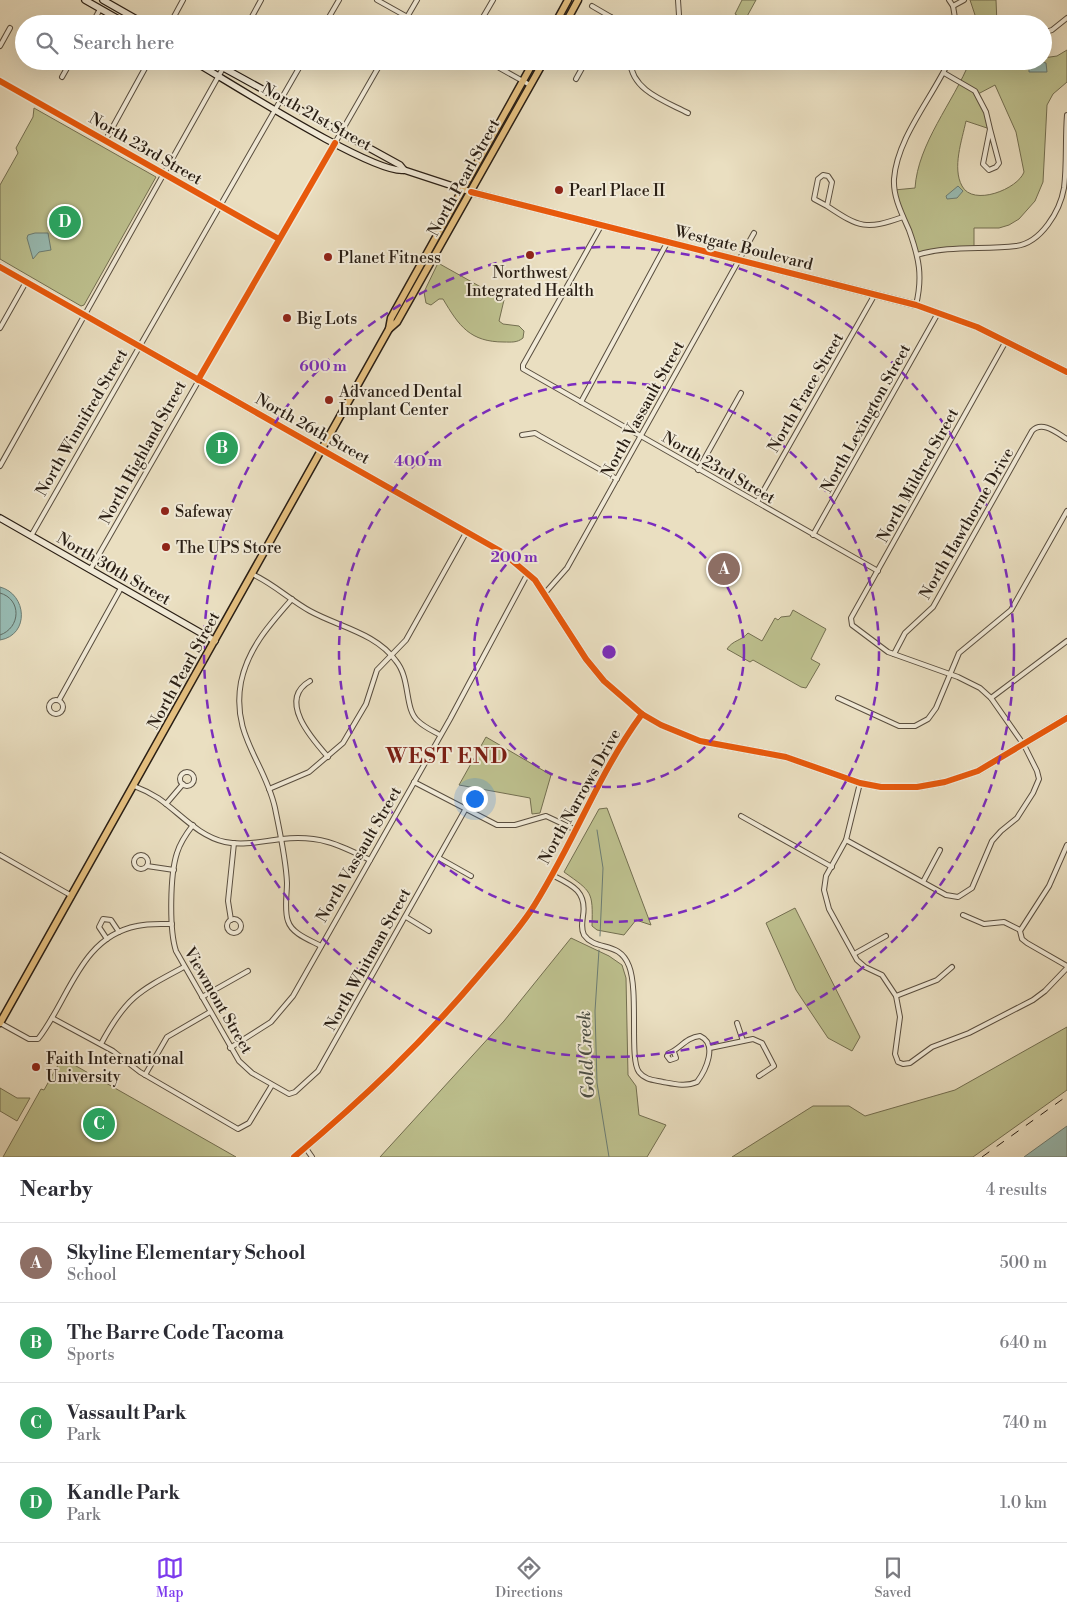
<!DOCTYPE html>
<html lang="en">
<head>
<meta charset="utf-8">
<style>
  body { margin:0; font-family:"Libre Bodoni",serif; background:#f7f7f7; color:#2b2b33 }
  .you { position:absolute; left:474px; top:798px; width:18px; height:18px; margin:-12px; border:4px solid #fff; border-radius:50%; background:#1a73e8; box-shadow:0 0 0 8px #1a73e833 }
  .badge { display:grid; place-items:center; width:32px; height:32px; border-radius:50%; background:#7c3aed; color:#fff; font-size:16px; font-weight:700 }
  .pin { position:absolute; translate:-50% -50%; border:2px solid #fff; box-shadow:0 1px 5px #0006 }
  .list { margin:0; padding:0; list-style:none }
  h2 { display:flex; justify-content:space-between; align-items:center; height:65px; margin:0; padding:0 20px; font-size:21px }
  h2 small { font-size:16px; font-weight:400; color:#7c7c81 }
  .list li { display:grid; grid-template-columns:32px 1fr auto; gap:15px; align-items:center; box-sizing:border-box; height:80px; padding:0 20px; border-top:1px solid #e1e1e2 }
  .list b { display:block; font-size:19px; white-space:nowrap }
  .list p { margin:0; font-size:16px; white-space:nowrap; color:#7c7c81 }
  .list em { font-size:16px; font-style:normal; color:#7c7c81 }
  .icon { flex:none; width:28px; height:28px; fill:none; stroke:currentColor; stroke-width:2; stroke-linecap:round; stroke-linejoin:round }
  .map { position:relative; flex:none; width:1067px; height:1157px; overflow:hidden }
  .search { position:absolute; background:#fff; box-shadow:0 5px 20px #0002; left:15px; right:15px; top:15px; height:55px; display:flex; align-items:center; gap:12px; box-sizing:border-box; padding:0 18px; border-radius:28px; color:#7c7c81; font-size:19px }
  .sheet { height:385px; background:#fff }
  nav { display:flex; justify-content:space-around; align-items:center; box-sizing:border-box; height:70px; border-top:1px solid #e1e1e2; background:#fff; font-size:14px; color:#7c7c81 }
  nav a { display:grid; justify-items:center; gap:2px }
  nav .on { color:#7c3aed }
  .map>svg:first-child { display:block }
  .green { fill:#bdc08e; stroke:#736f51; fill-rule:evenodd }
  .water { fill:#98bcb4; stroke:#6c7d74 }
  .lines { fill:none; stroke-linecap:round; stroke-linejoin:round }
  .shore { stroke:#606d64; stroke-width:1 }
  .stream { stroke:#6c7d74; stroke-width:1 }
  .street-casing { stroke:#594e3f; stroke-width:6 }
  .secondary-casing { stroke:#291e14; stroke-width:8 }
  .primary-casing { stroke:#291e14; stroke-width:9 }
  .street { stroke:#f1ead7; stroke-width:4 }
  .secondary { stroke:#f1ead7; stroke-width:5.5 }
  .primary { stroke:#e5c080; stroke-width:6 }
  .rail { stroke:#291e14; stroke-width:1; stroke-dasharray:9 9; stroke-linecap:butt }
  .cycleway-casing { stroke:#f1ead7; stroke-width:9 }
  .cycleway { stroke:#e8590c; stroke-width:6 }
  .ring { fill:none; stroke:#7b2cbf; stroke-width:2.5; stroke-dasharray:9 6 }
  .poi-dot { fill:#8f2418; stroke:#f1ead7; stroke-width:2 }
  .labels { text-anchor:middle; stroke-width:4; stroke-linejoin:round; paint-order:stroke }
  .street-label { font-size:16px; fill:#291e14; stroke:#f1ead7 }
  .poi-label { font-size:16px; fill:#291e14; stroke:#f1ead7; text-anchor:start }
  .water-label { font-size:18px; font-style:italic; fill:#4a4d44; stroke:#f1ead7 }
  .district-label { font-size:21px; font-weight:bold; letter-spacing:1px; fill:#7a1f14; stroke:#f1ead7 }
  .centre { fill:#7b2cbf; stroke:#f1ead7; stroke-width:2.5 }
  .ring-label { font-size:15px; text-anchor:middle; font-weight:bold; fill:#7b2cbf; stroke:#f1ead7; stroke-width:4; stroke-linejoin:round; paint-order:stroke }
</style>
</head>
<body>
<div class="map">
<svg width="1067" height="1157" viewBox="0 0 1067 1157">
  <rect width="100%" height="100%" fill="#eadfc1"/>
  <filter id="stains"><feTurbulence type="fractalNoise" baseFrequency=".004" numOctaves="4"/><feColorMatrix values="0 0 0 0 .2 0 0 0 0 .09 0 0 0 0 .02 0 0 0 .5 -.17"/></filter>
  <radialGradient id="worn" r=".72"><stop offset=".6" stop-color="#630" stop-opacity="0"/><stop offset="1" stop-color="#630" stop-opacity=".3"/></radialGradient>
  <g class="green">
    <polygon points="742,0 756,0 745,20 735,14"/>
    <polygon points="970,0 996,0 997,24 978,24"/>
    <path d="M1067,50v32l-14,12 -6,11 -4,77 -8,19 -16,18 -10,6 -10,3h-25v20l-31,1 -26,6 -23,-65 21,-2c3,-45 38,-85 55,-127h33l1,5 26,-5h13v-3l14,-2zM995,85l21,47 8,40c-6,17 -51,35 -62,14 -10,-18 0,-46 4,-65l24,8 -12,-35z"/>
    <polygon points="34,108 156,177 84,305 81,306 0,259 0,185 18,153 16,148 33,117"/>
    <path d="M438,263l66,37 -5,21 4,3 16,2 5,5 -1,7c-6,5 -12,4 -19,4 -34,0 -45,-16 -61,-43h-4l-8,6 -5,-2 -2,-11z"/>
    <path d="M793,610l33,19 -15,30 9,5 -14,24 -5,-1 -48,-27 -3,2 -23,-13c6,-9 14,-8 21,-16l14,8 13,-23 3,2 3,-3 9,-1z"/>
    <polygon points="486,737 551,775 540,813 532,814 530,798 459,785"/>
    <path d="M607,808l44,117 -15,-5 -12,15 -27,-5 -5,-4c1,-35 0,-34 -28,-54l35,-63z"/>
    <polygon points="795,908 860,1037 852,1051 828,1038 796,990 766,923"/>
    <polygon points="571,938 609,956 622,965 626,978 628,1075 636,1086 639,1115 666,1125 647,1157 380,1157 504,1021"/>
    <polygon points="1067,1027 1067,1090 973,1157 732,1157 813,1106 849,1106 865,1116 955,1090"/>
    <polygon points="62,1058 236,1157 3,1157 41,1089 44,1090"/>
    <polygon points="0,1088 17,1098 30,1098 17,1121 0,1111"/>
  </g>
  <g class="water">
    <polygon points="1039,61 1046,63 1047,72 1029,72 1029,67"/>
    <polygon points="958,186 963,191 957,198 947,199 946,196"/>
    <polygon points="35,233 48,233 51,250 39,252 33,259 27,238 28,235"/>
    <path d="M0,587c27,7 30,48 0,53z"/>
    <polygon points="1067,1126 1067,1157 1024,1157"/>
  </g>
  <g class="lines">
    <path class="shore" d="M0,593c22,6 21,35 0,42"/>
    <g class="stream">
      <polyline points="597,830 603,868 600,936"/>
      <polyline points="599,950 595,1011 597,1083 609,1157"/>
    </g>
    <defs>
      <g id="street">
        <polyline points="377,0 420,24"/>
        <polyline points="949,0 953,6 956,24"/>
        <polyline points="592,6 623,24"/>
        <polyline points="953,6 964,0"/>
        <polyline points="92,24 100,9"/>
        <polyline points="170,24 183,0"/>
        <polyline points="248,24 261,0"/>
        <polyline points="325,24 339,0"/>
        <polyline points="403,24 417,0"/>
        <polyline points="479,24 493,0"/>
        <polyline points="607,24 611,17"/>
        <polyline points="677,24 679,15 678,0"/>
        <polyline points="1043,33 1052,30 1067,18"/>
        <polyline points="0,46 10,28"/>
        <polyline points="487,61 530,85"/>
        <path d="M630,61c2,30 35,40 58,52"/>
        <polyline points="944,73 975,91 986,112 990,129 983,164 989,170 996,167 999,163 990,129"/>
        <polyline points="62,77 71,61"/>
        <polyline points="576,79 586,61"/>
        <polyline points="0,81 279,239"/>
        <polyline points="105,141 149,61"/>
        <path d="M827,206l-13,-7 4,-20 5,-4 5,1 4,6 -5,24c33,22 39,24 76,11"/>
        <polyline points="602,224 523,365 523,369 878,571"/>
        <path d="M917,255c32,-10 65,-5 99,-9 25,-3 44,-35 48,-58 3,-24 1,-49 3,-73"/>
        <path d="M916,305c7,-29 3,-47 -7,-75 -7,-16 -16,-33 -15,-51 3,-41 38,-81 55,-118"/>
        <polyline points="0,328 26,282"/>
        <polyline points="581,402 668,241"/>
        <polyline points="522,435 535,433 540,436 617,479"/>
        <polyline points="0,466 227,61"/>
        <polyline points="698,470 741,393"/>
        <polyline points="757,502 875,294"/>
        <polyline points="813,535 938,313"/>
        <polyline points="31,536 303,61"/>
        <polyline points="90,570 382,61"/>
        <path d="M252,574c22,10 38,26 58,37 29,16 66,22 86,50 15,18 8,48 22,60 6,6 15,10 22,14"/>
        <polyline points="545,593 567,568 754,233"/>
        <path d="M292,599c-22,25 -44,49 -51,83 -10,54 24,80 34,126 5,25 11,51 12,75 0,12 -3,27 1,38 4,13 22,19 33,25"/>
        <path d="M894,654l11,-21 28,-26 99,-176c10,-11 25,2 35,8"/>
        <path d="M310,681c-33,19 2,58 18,76"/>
        <polyline points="838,698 899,726 915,726 928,719 936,708 959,653 1011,610 1067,511"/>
        <polyline points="991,698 1067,641"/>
        <circle cx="56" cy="707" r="7"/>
        <polyline points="59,700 121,588"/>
        <circle cx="187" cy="779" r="7"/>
        <polyline points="414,782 497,825 515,825 546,816 576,830"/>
        <polyline points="860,783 846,840 826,876 824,890 829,909 857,960 865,967 882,975 896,996 900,1017 895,1054 898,1062 903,1064 910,1063 932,1047 969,1033 1033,1000 1045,991 1067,968"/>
        <path d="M134,786c8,3 16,7 24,12 22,15 40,38 67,44 19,4 38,-1 57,-3 37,-4 56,5 88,21"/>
        <polyline points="269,789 309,772 343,743 366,704 377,670 406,640 467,531"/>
        <polyline points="166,804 183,784"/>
        <polyline points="741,816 832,867"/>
        <path d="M193,825c-7,9 -13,18 -16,28 -7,21 -8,77 -1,98l63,110 13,12 37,21 6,-2 23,-21 147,-261"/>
        <polyline points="846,840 946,895 958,897 972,888 992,841 1001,831 1017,818 1033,793 1039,779 1037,771 1024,745 991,698 980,688 958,677 888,652 852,625 851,618 1006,341"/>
        <polyline points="1067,845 1049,886 1020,931 1022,939 1027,943 1067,966"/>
        <circle cx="141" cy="862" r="7"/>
        <polyline points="0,855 72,896"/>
        <polyline points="439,858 471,876"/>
        <polyline points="147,866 174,870"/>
        <path d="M552,875c20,10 35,16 31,41 -1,7 -2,13 1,19 12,17 35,5 45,31 10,25 0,94 10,106 6,8 15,8 24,10 11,2 23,5 34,0 9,-12 21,-38 3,-46 -14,1 -21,14 -31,17l-2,3 3,4 6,-2 -2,-6"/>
        <polyline points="923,882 940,850"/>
        <polyline points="963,915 984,924 1004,922 1020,930"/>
        <polyline points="406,917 429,931"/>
        <circle cx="234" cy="926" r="7"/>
        <polyline points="231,920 228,901 234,843"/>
        <polyline points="107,939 99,927 103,919 111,920 119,932"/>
        <polyline points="854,954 886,936"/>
        <polyline points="896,996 937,980 952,967"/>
        <polyline points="202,997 248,971"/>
        <polyline points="52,1018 113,1051 140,1072 238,1129 249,1123 272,1085"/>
        <path d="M0,1023l29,16h9c31,-39 42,-102 99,-113 12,-3 23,-2 35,-2"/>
        <polyline points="737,1023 743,1041"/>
        <path d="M101,1044c25,-47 38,-53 83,-77"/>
        <polyline points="230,1048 271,1022 293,996 450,719 528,573"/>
        <polyline points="710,1048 753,1039 762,1043 774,1066 759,1076"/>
        <polyline points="145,1075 167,1037 210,1012"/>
        <polyline points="305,1147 312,1157"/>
      </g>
      <g id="secondary">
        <polyline points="85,0 127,24"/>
        <polyline points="103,0 145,24"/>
        <path d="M193,61c35,20 181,114 211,109l67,22 445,113 61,22 90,45"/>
        <polyline points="211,61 400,165 404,170"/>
        <polyline points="0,267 502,552 535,580 586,659 604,681 642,714 661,725 700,741 786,757 860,783 881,787 917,787 945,782 978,771 1067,718"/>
        <polyline points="0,518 215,641"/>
        <path d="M294,1157c69,-58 128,-114 186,-183 17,-20 35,-40 50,-62 42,-64 67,-137 112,-198"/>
      </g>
      <g id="primary">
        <polyline points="555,24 568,0"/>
        <polyline points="565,24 578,0"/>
        <polyline points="389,329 397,322 544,61"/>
        <polyline points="0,1023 389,329 391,318 534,61"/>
      </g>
    </defs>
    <use href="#street" class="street-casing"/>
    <use href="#secondary" class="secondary-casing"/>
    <use href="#primary" class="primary-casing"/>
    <use href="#street" class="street"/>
    <use href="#secondary" class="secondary"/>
    <use href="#primary" class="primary"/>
    <polyline class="rail" points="982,1157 1067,1096"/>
    <defs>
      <g id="cycleway">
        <polyline points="0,81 279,239"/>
        <polyline points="471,192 916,305 977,327 1067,372"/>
        <polyline points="0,267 502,552 535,580 586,659 604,681 642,714 661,725 700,741 786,757 860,783 881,787 917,787 945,782 978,771 1067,718"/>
        <polyline points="198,380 335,143"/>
        <path d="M294,1157c69,-58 128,-114 186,-183 17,-20 35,-40 50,-62 42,-64 67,-137 112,-198"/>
      </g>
    </defs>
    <use href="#cycleway" class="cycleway-casing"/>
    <use href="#cycleway" class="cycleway"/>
  </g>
  <g class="ring">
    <circle cx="609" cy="652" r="135"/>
    <circle cx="609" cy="652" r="270"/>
    <circle cx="609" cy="652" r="405"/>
  </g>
  <g class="poi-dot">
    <circle cx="559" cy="190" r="5"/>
    <circle cx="530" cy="255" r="5"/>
    <circle cx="328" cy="257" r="5"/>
    <circle cx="287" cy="318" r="5"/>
    <circle cx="329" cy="400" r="5"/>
    <circle cx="165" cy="511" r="5"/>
    <circle cx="166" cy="547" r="5"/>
    <circle cx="36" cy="1067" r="5"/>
  </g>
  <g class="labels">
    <g class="street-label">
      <text transform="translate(317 116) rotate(29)" y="6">North 21st Street</text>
      <text transform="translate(146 148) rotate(30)" y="6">North 23rd Street</text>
      <text transform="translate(463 177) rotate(-61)" y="6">North Pearl Street</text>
      <text transform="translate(744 247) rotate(14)" y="6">Westgate Boulevard</text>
      <text transform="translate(805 392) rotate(-60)" y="6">North Frace Street</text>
      <text transform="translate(642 409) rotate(-61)" y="6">North Vassault Street</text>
      <text transform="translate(865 418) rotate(-61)" y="6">North Lexington Street</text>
      <text transform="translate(81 422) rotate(-60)" y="6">North Winnifred Street</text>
      <text transform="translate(313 428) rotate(29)" y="6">North 26th Street</text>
      <text transform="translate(142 452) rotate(-61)" y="6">North Highland Street</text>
      <text transform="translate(719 467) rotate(30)" y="6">North 23rd Street</text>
      <text transform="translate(917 475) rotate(-61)" y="6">North Mildred Street</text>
      <text transform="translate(966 523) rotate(-60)" y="6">North Hawthorne Drive</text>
      <text transform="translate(114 568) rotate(30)" y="6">North 30th Street</text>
      <text transform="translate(183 670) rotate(-61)" y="6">North Pearl Street</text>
      <text transform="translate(579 796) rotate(-61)" y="6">North Narrows Drive</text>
      <text transform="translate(358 854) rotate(-60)" y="6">North Vassault Street</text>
      <text transform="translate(367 959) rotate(-61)" y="6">North Whitman Street</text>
      <text transform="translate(219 1000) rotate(60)" y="6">Viewmont Street</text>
    </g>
    <g class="poi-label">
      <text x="569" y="196">Pearl Place II</text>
      <text x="338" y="263">Planet Fitness</text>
      <text x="530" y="278" text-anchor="middle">Northwest<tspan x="530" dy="18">Integrated Health</tspan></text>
      <text x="297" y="324">Big Lots</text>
      <text x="339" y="397">Advanced Dental<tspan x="339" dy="18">Implant Center</tspan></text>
      <text x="175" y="517">Safeway</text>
      <text x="176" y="553">The UPS Store</text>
      <text x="46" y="1064">Faith International<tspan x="46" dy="18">University</tspan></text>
    </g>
    <g class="water-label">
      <text transform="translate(586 1055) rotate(-93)" y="6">Gold Creek</text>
    </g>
    <g class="district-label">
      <text x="447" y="763">WEST END</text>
    </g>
  </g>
  <circle cx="609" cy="652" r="8" class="centre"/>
  <g class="ring-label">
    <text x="323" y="371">600 m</text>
    <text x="418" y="466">400 m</text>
    <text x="514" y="562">200 m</text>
  </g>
  <rect width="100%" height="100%" filter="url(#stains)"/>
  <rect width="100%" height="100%" fill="url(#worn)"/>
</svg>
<div class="you"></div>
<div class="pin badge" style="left:724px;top:569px;background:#8d6e63">A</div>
<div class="pin badge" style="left:222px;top:448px;background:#2e9e5b">B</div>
<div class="pin badge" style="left:99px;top:1124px;background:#2e9e5b">C</div>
<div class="pin badge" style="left:65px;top:222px;background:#2e9e5b">D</div>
<div class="search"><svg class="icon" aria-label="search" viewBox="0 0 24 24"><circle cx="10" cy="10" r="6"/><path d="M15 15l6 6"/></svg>Search here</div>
</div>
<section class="sheet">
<h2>Nearby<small>4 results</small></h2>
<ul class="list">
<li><span class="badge" style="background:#8d6e63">A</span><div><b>Skyline Elementary School</b><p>School</p></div><em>500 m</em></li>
<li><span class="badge" style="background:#2e9e5b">B</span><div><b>The Barre Code Tacoma</b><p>Sports</p></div><em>640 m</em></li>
<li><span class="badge" style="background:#2e9e5b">C</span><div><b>Vassault Park</b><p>Park</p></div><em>740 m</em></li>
<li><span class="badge" style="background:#2e9e5b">D</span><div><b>Kandle Park</b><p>Park</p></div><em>1.0 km</em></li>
</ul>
</section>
<nav>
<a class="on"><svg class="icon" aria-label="map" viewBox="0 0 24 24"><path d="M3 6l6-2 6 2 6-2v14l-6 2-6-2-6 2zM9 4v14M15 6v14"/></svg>Map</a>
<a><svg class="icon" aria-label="directions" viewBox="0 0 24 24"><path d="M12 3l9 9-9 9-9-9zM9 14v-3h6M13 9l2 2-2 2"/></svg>Directions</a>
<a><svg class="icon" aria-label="saved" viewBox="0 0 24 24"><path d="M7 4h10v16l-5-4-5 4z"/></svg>Saved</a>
</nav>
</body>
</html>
